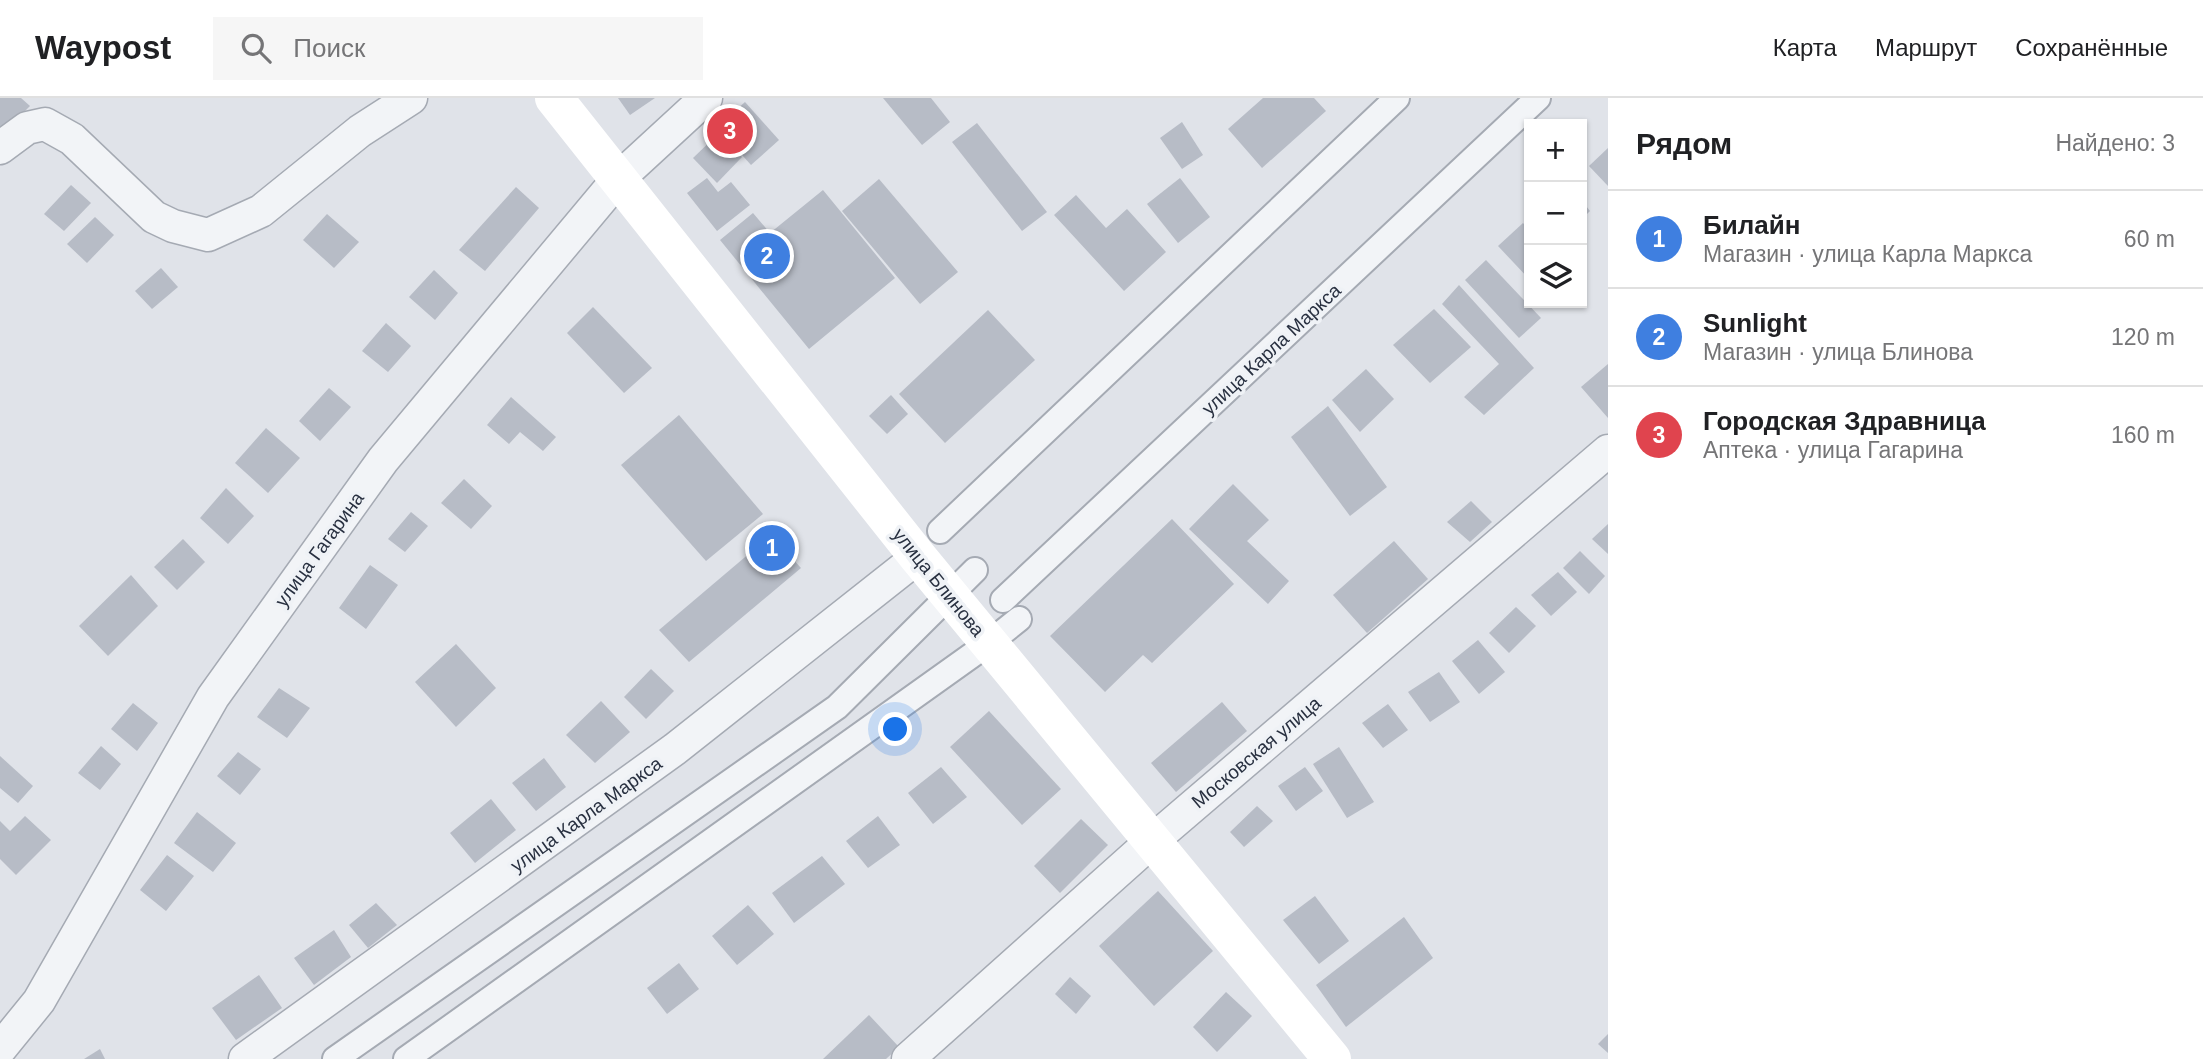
<!DOCTYPE html>
<html lang="ru">
<head>
<meta charset="utf-8">
<style>
  body { margin:0; font-family:Helvetica,sans-serif; background:#f6f6f6; color:#202124 }
  .controls { position:absolute; right:21px; top:21px; display:grid; overflow:hidden; border-radius:0px; box-shadow:0 2px 5px #0004 }
  .controls button { width:63px; height:63px; display:grid; place-items:center; padding:0; border:0; border-bottom:2px solid #e0e0e0; background:#fff; color:#202124; font:35px sans-serif }
  .you { position:absolute; left:896px; top:632px; width:24px; height:24px; margin:-18px; border:5px solid #fff; border-radius:50%; background:#1a73e8; box-shadow:0 0 0 10px #1a73e833 }
  .badge { display:grid; place-items:center; width:46px; height:46px; border-radius:50%; background:#ce4555; color:#fff; font-size:23px; font-weight:700 }
  .pin { position:absolute; translate:-50% -50%; border:4px solid #fff; box-shadow:0 2px 7px #0006 }
  .list { margin:0; padding:0; list-style:none }
  h2 { display:flex; justify-content:space-between; align-items:center; height:91px; margin:0; padding:0 28px; font-size:30px }
  h2 small { font-size:23px; font-weight:400; color:#757577 }
  .list li { display:grid; grid-template-columns:46px 1fr auto; gap:21px; align-items:center; box-sizing:border-box; height:98px; padding:0 28px; border-top:2px solid #e0e0e0 }
  .list b { display:block; font-size:26px; white-space:nowrap }
  .list p { margin:0; font-size:23px; white-space:nowrap; color:#757577 }
  .list em { font-size:23px; font-style:normal; color:#757577 }
  .icon { flex:none; width:38px; height:38px; fill:none; stroke:currentColor; stroke-width:2; stroke-linecap:round; stroke-linejoin:round }
  .map { position:relative; flex:none; width:1608px; height:961px; overflow:hidden }
  header { display:flex; align-items:center; gap:42px; box-sizing:border-box; height:98px; padding:0 35px; background:#fff; border-bottom:2px solid #e0e0e0 }
  header strong { font-size:33px }
  nav { display:flex; gap:38px; margin-inline-start:auto; font-size:24px }
  .search { width:490px; height:63px; background:#f6f6f6; display:flex; align-items:center; gap:18px; box-sizing:border-box; padding:0 24px; border-radius:0px; color:#757577; font-size:26px }
  main { display:flex }
  aside { flex:1; background:#fff }
  .map>svg:first-child { display:block }
  .building { fill:#b7bcc6 }
  .lines { fill:none; stroke-linecap:round; stroke-linejoin:round }
  .pedestrian-casing { stroke:#a5aab3; stroke-width:28 }
  .minor-casing { stroke:#a5aab3; stroke-width:35 }
  .pedestrian { stroke:#f2f4f7; stroke-width:24 }
  .minor { stroke:#f2f4f7; stroke-width:32 }
  .secondary { stroke:#fff; stroke-width:38 }
  .labels { text-anchor:middle; stroke-width:7; stroke-linejoin:round; paint-order:stroke }
  .street-label { font-size:19px; fill:#283040; stroke:#eff2f6 }
</style>
</head>
<body>
<header>
<strong>Waypost</strong>
<div class="search"><svg class="icon" aria-label="search" viewBox="0 0 24 24"><circle cx="10" cy="10" r="6"/><path d="M15 15l6 6"/></svg>Поиск</div>
<nav><a>Карта</a><a>Маршрут</a><a>Сохранённые</a></nav>
</header>
<main>
<div class="map">
<svg width="1608" height="961" viewBox="0 0 1608 961">
  <rect width="100%" height="100%" fill="#e0e3e9"/>
  <g class="building">
    <polygon points="0,0 21,0 30,8 4,34 0,30"/>
    <polygon points="618,0 655,0 630,17"/>
    <polygon points="883,0 931,0 950,24 922,47"/>
    <polygon points="1263,0 1314,0 1326,13 1262,70 1228,31"/>
    <polygon points="745,4 779,42 751,67 717,29"/>
    <polygon points="1182,24 1203,57 1182,71 1160,40"/>
    <polygon points="977,25 1047,114 1022,133 952,44"/>
    <polygon points="719,35 742,59 717,85 693,60"/>
    <polygon points="1608,50 1608,88 1589,68"/>
    <polygon points="707,80 718,94 731,84 750,107 717,133 687,95"/>
    <polygon points="1180,80 1210,119 1178,145 1147,106"/>
    <polygon points="879,81 958,174 920,206 842,113"/>
    <polygon points="71,87 91,105 64,133 44,116"/>
    <polygon points="516,89 539,110 485,173 459,152"/>
    <polygon points="823,92 895,180 809,251 720,142 753,115 770,135"/>
    <polygon points="1076,97 1106,130 1127,111 1166,154 1124,193 1054,117"/>
    <polygon points="1582,103 1590,113 1582,121"/>
    <polygon points="327,116 359,144 334,170 303,142"/>
    <polygon points="95,119 114,137 87,165 67,146"/>
    <polygon points="1523,125 1529,132 1529,181 1498,148"/>
    <polygon points="1486,162 1541,220 1519,240 1465,182"/>
    <polygon points="161,170 178,189 152,211 135,193"/>
    <polygon points="434,172 458,195 435,222 409,199"/>
    <polygon points="1459,187 1534,270 1484,317 1464,299 1499,266 1442,206"/>
    <polygon points="593,209 652,270 624,295 567,235"/>
    <polygon points="1434,211 1471,249 1430,285 1393,247"/>
    <polygon points="988,212 1035,262 945,345 899,296"/>
    <polygon points="386,225 411,248 388,274 362,253"/>
    <polygon points="1608,266 1608,320 1581,289"/>
    <polygon points="1366,271 1394,301 1360,334 1332,302"/>
    <polygon points="329,290 351,309 320,343 299,323"/>
    <polygon points="891,297 908,316 887,336 869,318"/>
    <polygon points="511,299 556,339 543,353 520,334 509,346 487,327"/>
    <polygon points="1328,308 1387,389 1350,418 1291,339"/>
    <polygon points="679,317 763,416 706,463 621,367"/>
    <polygon points="266,330 300,360 268,395 235,365"/>
    <polygon points="464,381 492,408 471,431 441,405"/>
    <polygon points="1233,386 1269,422 1247,443 1289,483 1268,506 1189,431"/>
    <polygon points="226,390 254,418 228,446 200,420"/>
    <polygon points="1471,403 1492,424 1470,444 1447,424"/>
    <polygon points="411,414 428,428 405,454 388,441"/>
    <polygon points="1172,421 1234,486 1152,565 1143,557 1105,594 1050,538"/>
    <polygon points="1608,426 1608,456 1592,441"/>
    <polygon points="771,437 801,470 689,564 659,532"/>
    <polygon points="183,441 205,464 177,492 154,469"/>
    <polygon points="1394,443 1428,481 1367,535 1333,497"/>
    <polygon points="1580,453 1605,478 1589,496 1563,470"/>
    <polygon points="370,467 398,487 366,531 339,510"/>
    <polygon points="1558,474 1577,494 1551,518 1531,497"/>
    <polygon points="131,477 158,508 108,558 79,528"/>
    <polygon points="1516,509 1536,528 1509,555 1489,535"/>
    <polygon points="1478,542 1505,574 1479,596 1452,563"/>
    <polygon points="456,546 496,590 456,629 415,584"/>
    <polygon points="651,571 674,593 646,621 624,599"/>
    <polygon points="1439,574 1460,604 1430,624 1408,594"/>
    <polygon points="279,590 310,610 287,640 257,619"/>
    <polygon points="601,603 630,634 595,665 566,637"/>
    <polygon points="1222,604 1247,633 1176,694 1151,665"/>
    <polygon points="133,605 158,625 137,653 111,631"/>
    <polygon points="1388,606 1408,632 1383,650 1362,625"/>
    <polygon points="989,613 1061,691 1022,727 950,649"/>
    <polygon points="101,648 121,666 100,692 78,675"/>
    <polygon points="1339,649 1374,704 1347,720 1313,666"/>
    <polygon points="238,654 261,671 240,697 217,678"/>
    <polygon points="0,658 33,688 18,705 0,690"/>
    <polygon points="544,660 566,689 536,713 512,685"/>
    <polygon points="941,669 967,699 933,726 908,695"/>
    <polygon points="1305,669 1323,693 1296,713 1278,688"/>
    <polygon points="491,701 516,732 475,765 450,735"/>
    <polygon points="1257,708 1273,723 1244,749 1230,734"/>
    <polygon points="197,714 236,745 213,774 174,745"/>
    <polygon points="25,718 51,742 16,777 0,761 0,723 10,733"/>
    <polygon points="878,718 900,747 868,770 846,743"/>
    <polygon points="1081,721 1108,747 1060,795 1034,768"/>
    <polygon points="167,757 194,778 166,813 140,792"/>
    <polygon points="822,758 845,786 794,825 772,795"/>
    <polygon points="1158,793 1213,853 1154,908 1099,848"/>
    <polygon points="1315,798 1349,843 1319,866 1283,822"/>
    <polygon points="376,805 397,827 368,850 349,827"/>
    <polygon points="748,807 774,836 737,867 712,838"/>
    <polygon points="1404,819 1433,860 1346,929 1316,887"/>
    <polygon points="334,832 351,859 314,887 294,860"/>
    <polygon points="679,865 699,891 667,916 647,890"/>
    <polygon points="259,877 282,910 236,942 212,910"/>
    <polygon points="1070,879 1091,898 1076,916 1055,896"/>
    <polygon points="1226,894 1252,918 1217,954 1193,929"/>
    <polygon points="869,917 899,949 886,961 823,961"/>
    <polygon points="1608,936 1608,955 1598,946"/>
    <polygon points="100,951 105,961 84,961"/>
  </g>
  <g class="lines">
    <defs>
      <g id="pedestrian">
        <polyline points="940,433 1397,0"/>
        <polyline points="1003,502 1538,0"/>
        <polyline points="335,961 837,609 975,472"/>
        <polyline points="406,961 989,545 1019,521"/>
      </g>
      <g id="minor">
        <polyline points="0,50 27,30 45,26 72,41 154,119 173,128 208,137 261,113 360,33 411,0"/>
        <polyline points="0,951 39,903 213,599 383,362 618,81 706,0"/>
        <polyline points="245,961 675,651 918,459"/>
        <polyline points="908,961 1152,743 1608,353"/>
      </g>
    </defs>
    <use href="#pedestrian" class="pedestrian-casing"/>
    <use href="#minor" class="minor-casing"/>
    <use href="#pedestrian" class="pedestrian"/>
    <use href="#minor" class="minor"/>
    <polyline class="secondary" points="554,0 918,459 1332,961"/>
  </g>
  <g class="labels">
    <g class="street-label">
      <text transform="translate(1271 251) rotate(-43)" y="7">улица Карла Маркса</text>
      <text transform="translate(319 451) rotate(-54)" y="7">улица Гагарина</text>
      <text transform="translate(939 484) rotate(51)" y="7">улица Блинова</text>
      <text transform="translate(1256 654) rotate(-40)" y="7">Московская улица</text>
      <text transform="translate(586 716) rotate(-36)" y="7">улица Карла Маркса</text>
    </g>
  </g>
</svg>
<div class="controls">
<button>+</button>
<button>−</button>
<button><svg class="icon" aria-label="layers" viewBox="0 0 24 24"><path d="M12 4l9 5-9 5-9-5zM3 14l9 5 9-5"/></svg></button>
</div>
<div class="you"></div>
<div class="pin badge" style="left:772px;top:450px;background:#3f7fe0">1</div>
<div class="pin badge" style="left:767px;top:158px;background:#3f7fe0">2</div>
<div class="pin badge" style="left:730px;top:33px;background:#e0444e">3</div>
</div>
<aside>
<h2>Рядом<small>Найдено: 3</small></h2>
<ul class="list">
<li><span class="badge" style="background:#3f7fe0">1</span><div><b>Билайн</b><p>Магазин · улица Карла Маркса</p></div><em>60 m</em></li>
<li><span class="badge" style="background:#3f7fe0">2</span><div><b>Sunlight</b><p>Магазин · улица Блинова</p></div><em>120 m</em></li>
<li><span class="badge" style="background:#e0444e">3</span><div><b>Городская Здравница</b><p>Аптека · улица Гагарина</p></div><em>160 m</em></li>
</ul>
</aside>
</main>
</body>
</html>
